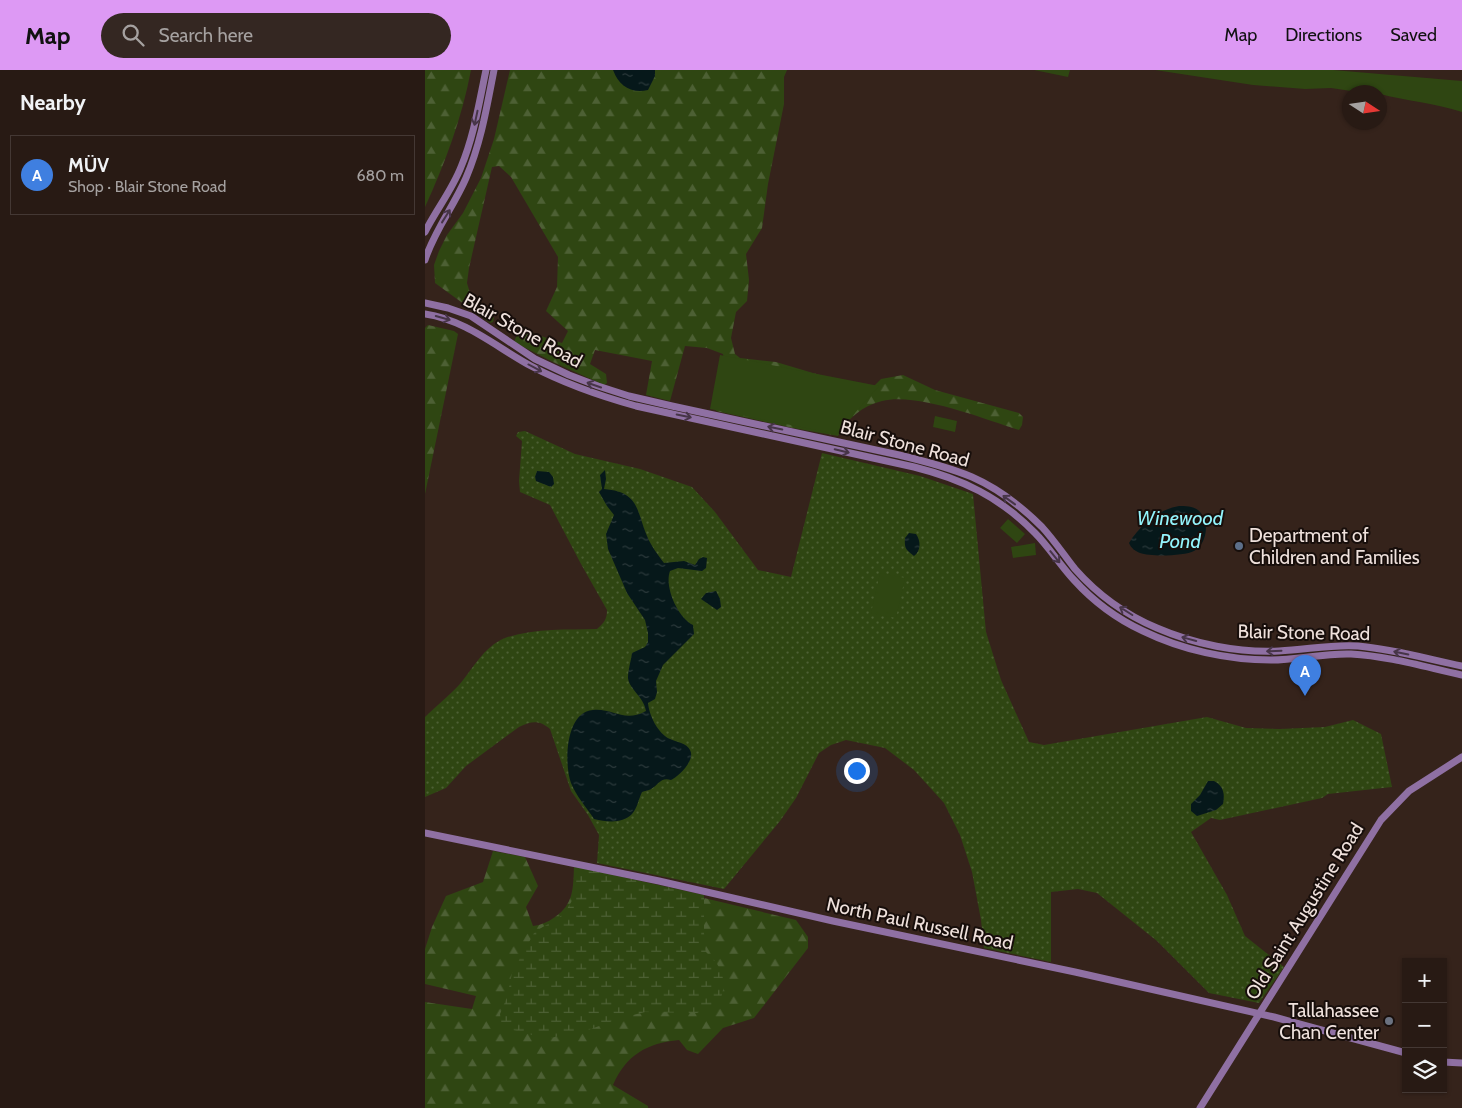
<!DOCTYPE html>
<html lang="en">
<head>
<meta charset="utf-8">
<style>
  body { margin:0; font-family:Cabin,sans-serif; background:#342722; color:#f1f3f6 }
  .controls { position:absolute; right:15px; bottom:15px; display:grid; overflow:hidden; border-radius:0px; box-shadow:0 1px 4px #0004 }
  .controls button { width:45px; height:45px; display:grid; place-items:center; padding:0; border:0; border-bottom:1px solid #443834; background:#281a14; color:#f1f3f6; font:25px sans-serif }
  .compass { position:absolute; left:917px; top:15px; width:45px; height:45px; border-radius:50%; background:#281a14; box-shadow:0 1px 4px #0004; rotate:102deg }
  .you { position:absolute; left:431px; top:700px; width:18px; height:18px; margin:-12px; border:4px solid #fff; border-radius:50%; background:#1a73e8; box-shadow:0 0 0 8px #1a73e833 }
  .badge { display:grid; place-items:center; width:32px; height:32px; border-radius:50%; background:#dd99f4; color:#fff; font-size:16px; font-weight:700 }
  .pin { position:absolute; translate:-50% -41px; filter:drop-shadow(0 1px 2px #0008) }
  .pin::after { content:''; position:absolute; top:26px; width:18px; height:15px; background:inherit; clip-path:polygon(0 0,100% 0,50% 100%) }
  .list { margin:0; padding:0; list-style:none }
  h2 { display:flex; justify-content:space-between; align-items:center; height:65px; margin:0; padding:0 20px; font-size:21px }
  h2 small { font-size:16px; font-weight:400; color:#a5a1a0 }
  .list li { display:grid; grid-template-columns:32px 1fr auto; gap:15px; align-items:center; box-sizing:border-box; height:80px; margin:0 10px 10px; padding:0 10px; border:1px solid #443834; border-radius:0px }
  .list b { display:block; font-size:19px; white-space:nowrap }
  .list p { margin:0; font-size:16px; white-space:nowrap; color:#a5a1a0 }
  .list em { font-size:16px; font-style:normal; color:#a5a1a0 }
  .icon { flex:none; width:28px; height:28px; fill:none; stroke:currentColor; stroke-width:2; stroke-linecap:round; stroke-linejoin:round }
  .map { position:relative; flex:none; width:1037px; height:1038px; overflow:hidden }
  header { display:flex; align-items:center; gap:30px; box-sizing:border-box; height:70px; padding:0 25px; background:#dd99f4; color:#111 }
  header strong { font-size:24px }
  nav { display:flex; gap:28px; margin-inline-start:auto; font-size:18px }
  .search { width:350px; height:45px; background:#342722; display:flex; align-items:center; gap:12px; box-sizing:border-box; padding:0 18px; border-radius:28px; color:#a5a1a0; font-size:19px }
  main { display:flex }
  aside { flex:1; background:#281a14 }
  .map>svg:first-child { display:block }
  .grass { fill:url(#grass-dots) }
  .forest { fill:url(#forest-firs) }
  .wetland { fill:url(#wetland-marsh) }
  .park { fill:#2f4612 }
  .water { fill:url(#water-ripples) }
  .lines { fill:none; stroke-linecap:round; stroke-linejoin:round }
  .secondary { stroke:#8f70a3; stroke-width:7 }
  .oneway { stroke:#473548 }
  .service-dot { fill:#5c6f8a; stroke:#170e0b; stroke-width:2 }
  .worship-dot { fill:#6b7280; stroke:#170e0b; stroke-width:2 }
  .labels { text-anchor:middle; stroke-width:4; stroke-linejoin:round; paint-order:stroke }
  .street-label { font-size:19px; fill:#efe1dc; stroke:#170e0b }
  .poi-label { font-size:19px; fill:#efe1dc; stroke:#170e0b; text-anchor:start }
  .water-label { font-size:20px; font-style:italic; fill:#92f3fb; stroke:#170e0b }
</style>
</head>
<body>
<header>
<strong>Map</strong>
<div class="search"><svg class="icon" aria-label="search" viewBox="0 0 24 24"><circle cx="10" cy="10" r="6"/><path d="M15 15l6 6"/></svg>Search here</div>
<nav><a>Map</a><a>Directions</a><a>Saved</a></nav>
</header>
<main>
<aside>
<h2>Nearby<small></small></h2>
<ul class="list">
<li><span class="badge" style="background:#3f7fe0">A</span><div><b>MÜV</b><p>Shop · Blair Stone Road</p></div><em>680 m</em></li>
</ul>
</aside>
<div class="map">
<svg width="1037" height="1038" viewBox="0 0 1037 1038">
  <defs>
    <pattern id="grass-dots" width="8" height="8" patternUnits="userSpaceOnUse" patternTransform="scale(1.25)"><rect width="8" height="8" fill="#2f4612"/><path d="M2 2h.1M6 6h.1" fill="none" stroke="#4d6034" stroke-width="1.8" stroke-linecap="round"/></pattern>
    <pattern id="forest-firs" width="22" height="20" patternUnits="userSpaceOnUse" patternTransform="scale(1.25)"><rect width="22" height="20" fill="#2f4612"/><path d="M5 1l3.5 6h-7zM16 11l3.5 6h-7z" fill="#4d6034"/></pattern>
    <pattern id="wetland-marsh" width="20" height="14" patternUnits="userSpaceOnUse" patternTransform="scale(1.25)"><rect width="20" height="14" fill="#2f4612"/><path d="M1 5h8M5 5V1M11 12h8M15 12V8" fill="none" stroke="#4d6034"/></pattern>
    <pattern id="water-ripples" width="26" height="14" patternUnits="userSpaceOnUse" patternTransform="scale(1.25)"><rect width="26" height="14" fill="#06181a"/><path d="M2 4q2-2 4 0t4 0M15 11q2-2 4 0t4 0" fill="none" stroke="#2b393b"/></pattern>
  </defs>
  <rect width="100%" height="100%" fill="#35231b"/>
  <path class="grass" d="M100,361l50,23 65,15 52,18 23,25 43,58 33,7 31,-124 98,23 53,18 13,138 15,48 28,62 15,3 163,-28 39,11 34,1 45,-2 28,-7 28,14 11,53 -64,7 -6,4 -102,22 -9,-2 -20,14 36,63 18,41 39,31 -25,36 -50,-10 -52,-52 -60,-48 -19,-4 -27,3v70l-67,-14 -3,-28 -9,-48 -12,-37 -16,-32 -30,-33 -29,-22 -39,-8 -15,5 -12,8 -23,45 -16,23 -56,68 -127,-26 2,-28 -11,-20 -17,-24 -21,-62c-11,-9 -18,-8 -31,-2l-53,39 -20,22 -21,9v-80c11,-11 24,-21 34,-32 14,-16 24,-38 46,-47 28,-10 62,-8 92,-9 7,-6 10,-10 10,-19l-26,-46 -31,-59 -30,-13 -1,-11 3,-40 -6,-5 2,-4z"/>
  <g class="forest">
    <path d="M0,0h46c-9,48 -26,93 -46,137z"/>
    <path d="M85,0h277l-3,7v27l-16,80 -6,44 -16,26 3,26 -2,21 -11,11 -5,26 4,16 5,4 36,4 84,25 15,-2 6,-6 22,-4 32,15 84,23 4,4 -1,8 -3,5c-35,-11 -102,-38 -137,-29 -20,5 -34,17 -44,35l-45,-8 -77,-17 9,-45 -2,-12 -16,-6 -22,-2 -15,55 -24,-6 6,-34 -57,-11 -5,14 16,10 1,9 -3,2 -51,-23 -39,-20 7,-17 14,9 27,9 6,-12 -22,-20 11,-24 1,-30 -47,-80 -12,-11 -7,1 -23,101 -2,15 6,20 16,9 5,6 -1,4 -3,1 -55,-40 -1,-18 5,-14 8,-16 16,-22 18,-35 13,-39z"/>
    <polygon points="3,255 29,261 33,264 0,424 0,258"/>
    <path d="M68,781l32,6 13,29 -12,21 7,19c8,-1 15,-4 22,-9 19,-13 18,-29 19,-50l222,53 12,17v11l-54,70 -31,10 -25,26 -11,-4 -8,-10c-32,3 -53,15 -66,45l35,21v2h-223v-106l47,7 4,-13 -51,-12v-35l7,-22 14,-31 37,-14z"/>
  </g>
  <polygon class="wetland" points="152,797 279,825 279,863 281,882 291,892 297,903 299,916 296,928 284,937 272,943 220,942 196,948 155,963 143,963 123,969 84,959 76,952 75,944 82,927 87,903 109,863 116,858 134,848 142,839 148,829"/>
  <g class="park">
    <polygon points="609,0 645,0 643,7"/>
    <path d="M730,0h178l129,11v31c-27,-9 -55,-11 -82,-18l-1,-2 -28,-1 -20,-3 -26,1 -52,-4z"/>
    <polygon points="295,285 454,316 411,364 285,339"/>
    <polygon points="510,346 532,351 530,362 508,357"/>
    <polygon points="583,449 600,464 592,473 575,458"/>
    <polygon points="610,473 611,485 588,488 586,477"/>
    <polygon points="455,503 480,508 471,548 446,543"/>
  </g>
  <g class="water">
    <path d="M188,0h42v6l-7,14c-17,4 -29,-4 -35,-20z"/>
    <path d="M180,400l1,9 -2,10c35,3 32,20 43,47 4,10 11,19 17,27l20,-2 11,4 4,-6 4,-2 4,1 -1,10 -4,3 -24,-3 -8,3c-6,16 8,47 23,54l1,9 -31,31 -7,16 1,11 -2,7 -7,4c1,12 10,31 22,36 6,3 17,4 20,11 6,10 -12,27 -19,30 -11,-3 -12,5 -20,9 -1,1 -7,2 -9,3 -3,6 -5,17 -10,22 -10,10 -25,8 -38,5 -7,-11 -18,-23 -23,-36 -7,-19 -6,-71 22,-73 20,-2 31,13 53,1 -2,-14 -17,-22 -18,-33 0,-8 3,-17 4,-25l13,-6 3,-5v-9l-3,-13 -18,-27 -19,-44 -2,-15 8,-19 -7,-9 -8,-14 3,-3 -2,-14z"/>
    <polygon points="112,401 124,402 128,407 129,414 126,417 111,411 110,407"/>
    <path d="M754,436c6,0 14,0 19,4 12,10 10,33 -4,41 -9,5 -44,6 -54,2 -5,-2 -9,-5 -11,-10 10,-17 30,-34 50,-37z"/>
    <path d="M484,463l7,1c5,7 5,17 -2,22 -7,-6 -10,-6 -9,-18z"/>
    <polygon points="291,521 295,529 296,537 292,540 276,529 281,523"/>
    <path d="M783,711h6c10,5 11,14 9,23l-7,6 -19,6 -6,-5v-7l9,-9z"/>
  </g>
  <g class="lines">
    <g class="secondary">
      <path d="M0,162c11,-22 27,-42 36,-65 13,-31 18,-64 25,-97"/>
      <path d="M0,190c9,-29 29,-54 41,-82 15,-35 21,-72 28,-108"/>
      <path d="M0,233l23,5 23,8 64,43 34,16 29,11 31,10 43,10 227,49c25,6 49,12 73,22 25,11 50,30 70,50 12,13 22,28 33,42 22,25 51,46 82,59 37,16 81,25 122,23 27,-1 52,-7 79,-5 35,3 70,13 104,20"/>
      <path d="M0,244c41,6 71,33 106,52 34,18 69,30 105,40l278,61c48,12 86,30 121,66 14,14 25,32 39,47 19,21 43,39 69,51 39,19 85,29 128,29 27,0 53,-7 80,-6 37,2 74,13 111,21"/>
      <polyline points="0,763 234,811 408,851 650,902 849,947 981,983"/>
      <polyline points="1018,992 1037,993"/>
      <polyline points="775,1038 956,750 984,721 1037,687"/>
    </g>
  </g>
  <defs><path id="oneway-shaft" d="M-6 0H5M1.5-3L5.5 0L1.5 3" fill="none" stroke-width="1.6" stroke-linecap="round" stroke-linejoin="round" transform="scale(1.25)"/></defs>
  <g class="oneway">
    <use href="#oneway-shaft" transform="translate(51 48) rotate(102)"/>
    <use href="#oneway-shaft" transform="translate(21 146) rotate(-58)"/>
    <use href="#oneway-shaft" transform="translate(18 248) rotate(16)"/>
    <use href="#oneway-shaft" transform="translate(110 298) rotate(28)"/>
    <use href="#oneway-shaft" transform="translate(169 315) rotate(-161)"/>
    <use href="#oneway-shaft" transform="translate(259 346) rotate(12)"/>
    <use href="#oneway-shaft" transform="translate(350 358) rotate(-168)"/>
    <use href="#oneway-shaft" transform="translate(417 381) rotate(13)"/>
    <use href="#oneway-shaft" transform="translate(584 430) rotate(-144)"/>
    <use href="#oneway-shaft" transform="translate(630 487) rotate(51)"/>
    <use href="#oneway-shaft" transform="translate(701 541) rotate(-148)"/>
    <use href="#oneway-shaft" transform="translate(764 569) rotate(-165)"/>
    <use href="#oneway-shaft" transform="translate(849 581) rotate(178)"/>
    <use href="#oneway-shaft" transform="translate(976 583) rotate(-168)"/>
  </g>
  <circle class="service-dot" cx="814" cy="476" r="5"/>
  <circle class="worship-dot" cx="964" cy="951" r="5"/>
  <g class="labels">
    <g class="street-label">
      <text transform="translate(98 260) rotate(29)" y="7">Blair Stone Road</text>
      <text transform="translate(480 373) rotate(15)" y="7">Blair Stone Road</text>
      <text transform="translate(879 562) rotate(1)" y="7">Blair Stone Road</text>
      <text transform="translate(879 841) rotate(-58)" y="7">Old Saint Augustine Road</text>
      <text transform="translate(495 853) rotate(12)" y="7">North Paul Russell Road</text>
    </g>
    <g class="poi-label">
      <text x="824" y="472">Department of<tspan x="824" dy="22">Children and Families</tspan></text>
      <text x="954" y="947" text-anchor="end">Tallahassee<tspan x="954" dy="22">Chan Center</tspan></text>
    </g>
    <g class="water-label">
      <text x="755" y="455">Winewood<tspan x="755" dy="23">Pond</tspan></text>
    </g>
  </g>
</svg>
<div class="controls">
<button>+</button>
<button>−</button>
<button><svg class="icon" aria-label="layers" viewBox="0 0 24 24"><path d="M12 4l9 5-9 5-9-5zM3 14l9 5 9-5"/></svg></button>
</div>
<svg class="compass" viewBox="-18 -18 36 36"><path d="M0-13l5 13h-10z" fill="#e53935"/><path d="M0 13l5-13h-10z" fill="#a5a1a0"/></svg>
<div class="you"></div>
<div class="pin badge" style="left:880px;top:626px;background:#3f7fe0">A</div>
</div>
</main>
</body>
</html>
